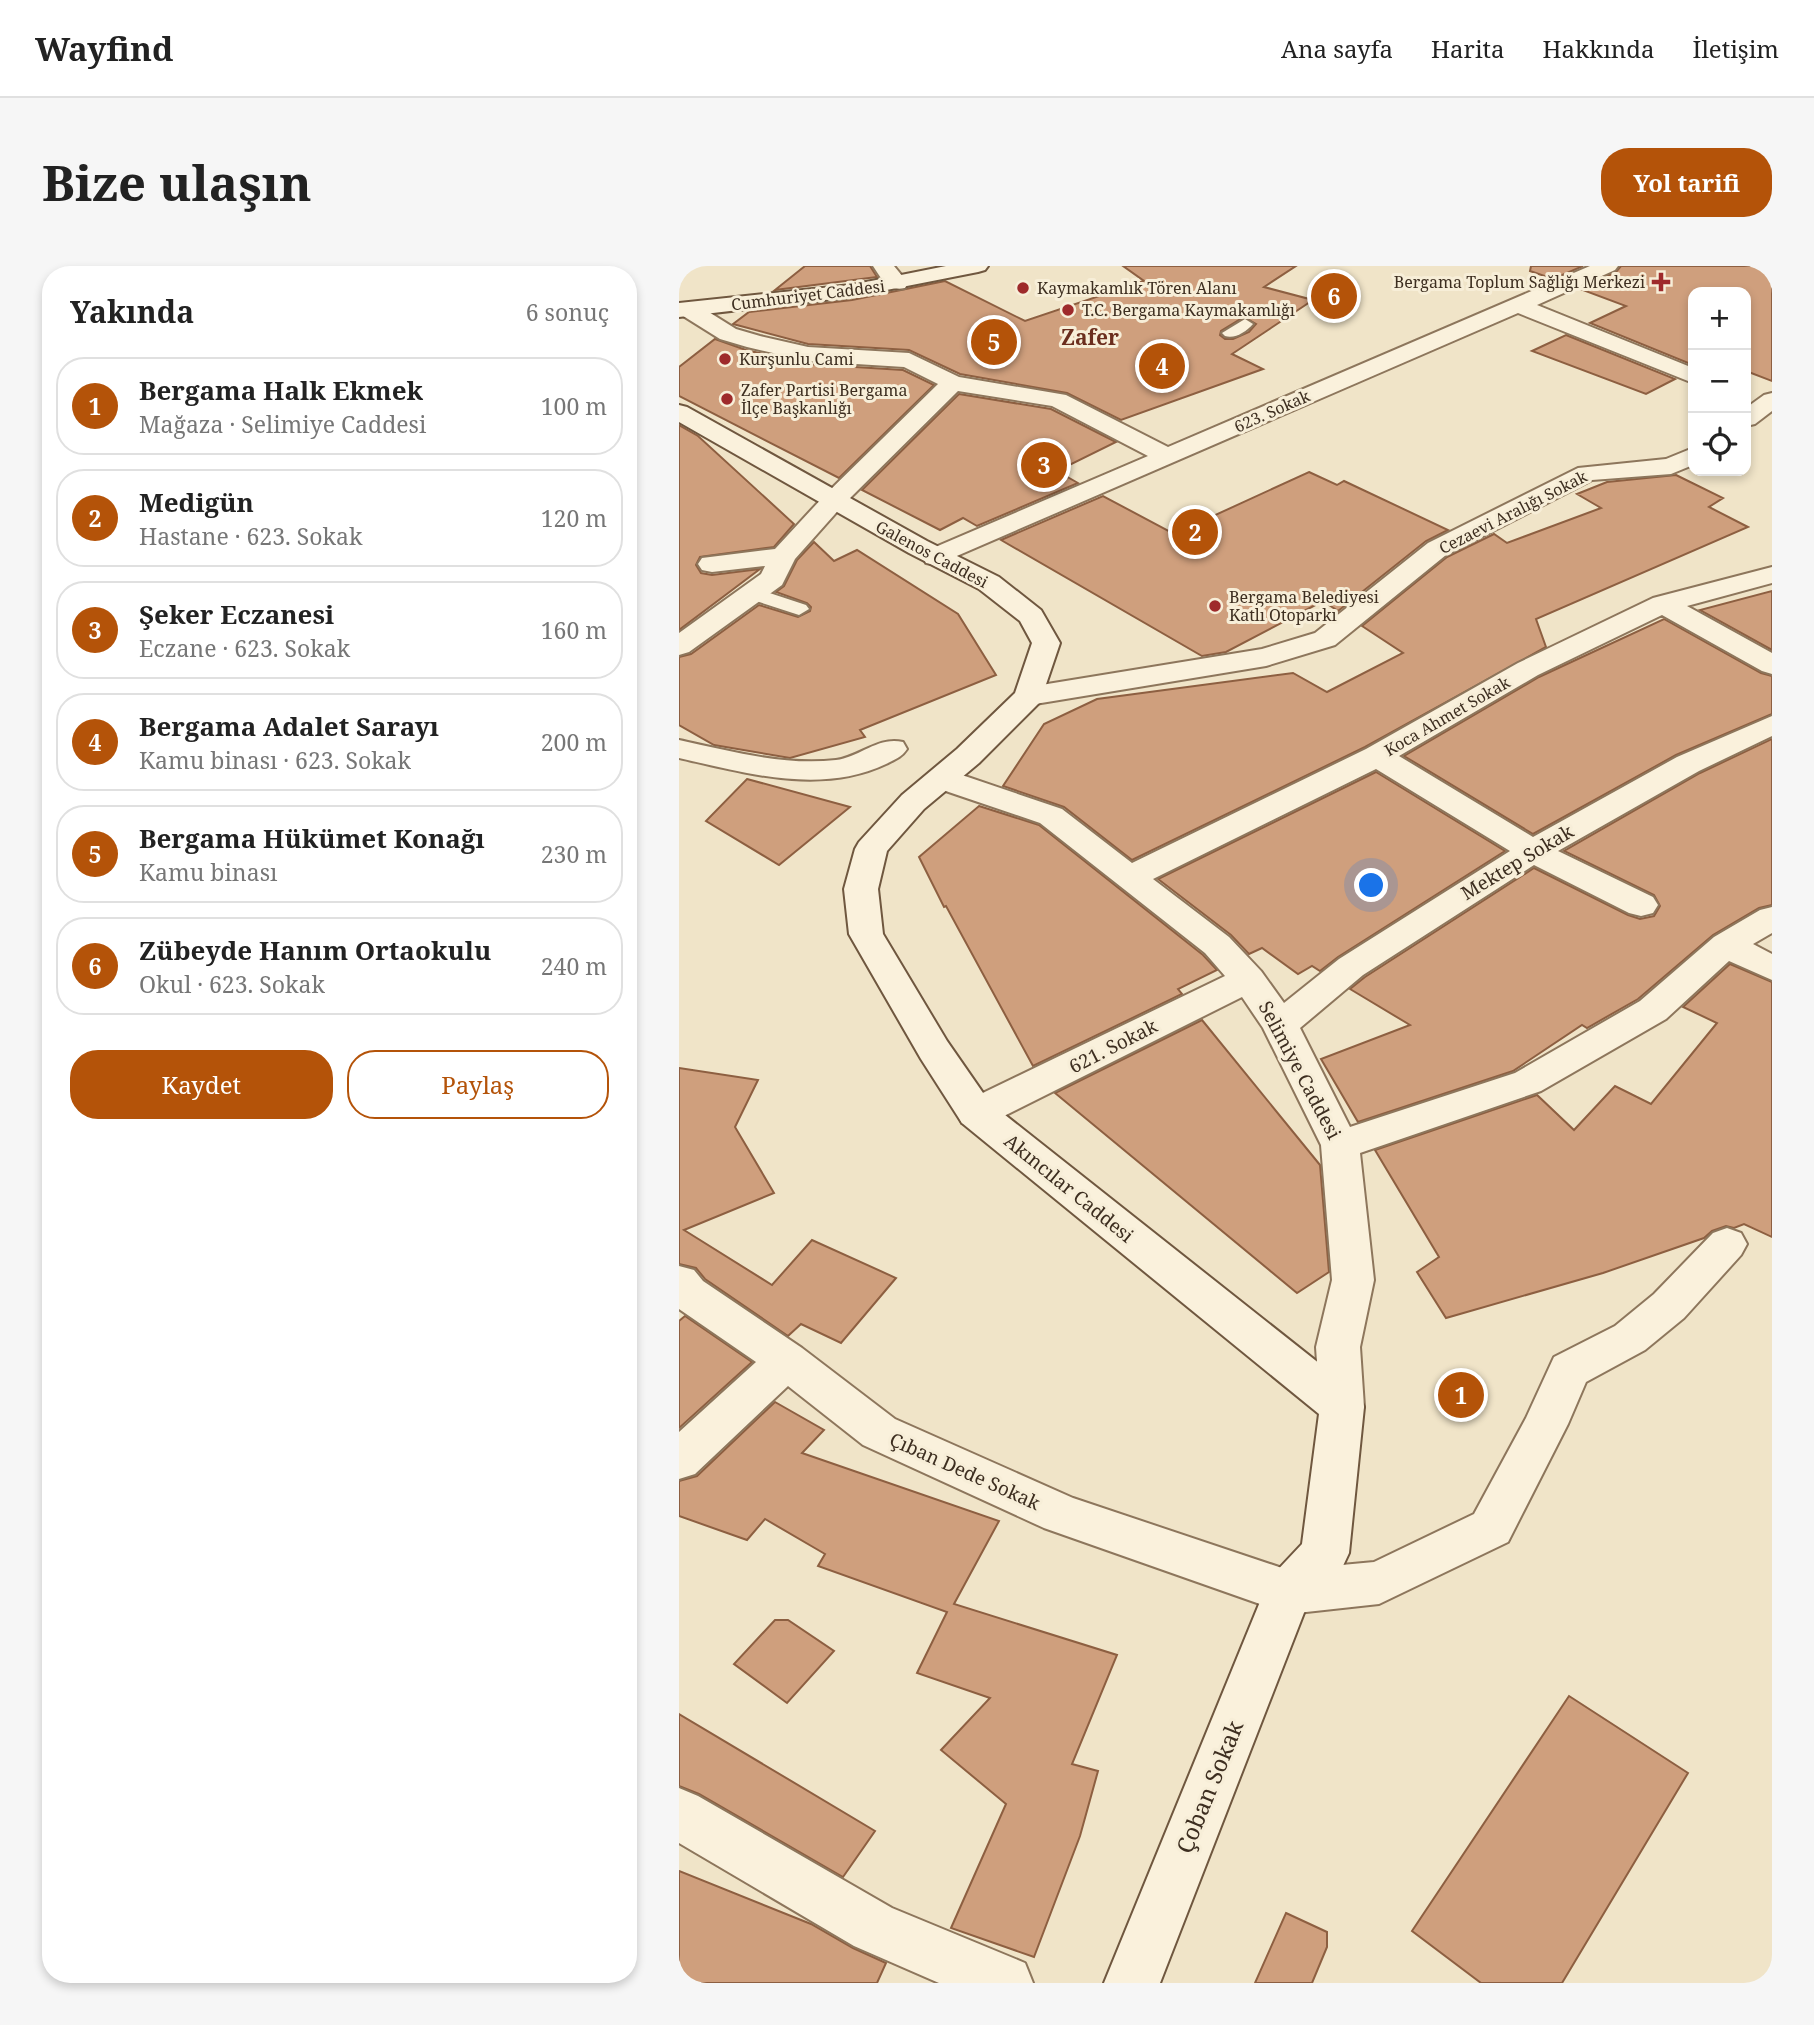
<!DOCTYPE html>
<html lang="tr">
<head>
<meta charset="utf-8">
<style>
  body { margin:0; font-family:"Noto Serif",serif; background:#f6f6f6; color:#222 }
  .controls { position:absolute; right:21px; top:21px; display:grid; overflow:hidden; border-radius:14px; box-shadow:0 4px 10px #0003 }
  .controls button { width:63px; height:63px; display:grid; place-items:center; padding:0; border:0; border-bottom:2px solid #e0e0e0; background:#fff; color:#222; font:35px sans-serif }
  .you { position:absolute; left:693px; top:620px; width:24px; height:24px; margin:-18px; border:5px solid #fff; border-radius:50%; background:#1a73e8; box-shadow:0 0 0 10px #1a73e833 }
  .badge { display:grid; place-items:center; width:46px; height:46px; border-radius:50%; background:#b45309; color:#fff; font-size:23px; font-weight:700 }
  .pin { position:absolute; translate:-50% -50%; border:4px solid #fff; box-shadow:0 2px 7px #0006 }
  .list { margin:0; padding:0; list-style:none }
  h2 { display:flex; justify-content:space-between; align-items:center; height:91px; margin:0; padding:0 28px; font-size:30px }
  h2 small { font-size:23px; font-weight:400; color:#767676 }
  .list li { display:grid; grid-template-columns:46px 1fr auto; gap:21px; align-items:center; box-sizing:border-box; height:98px; margin:0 14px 14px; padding:0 14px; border:2px solid #e0e0e0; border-radius:28px }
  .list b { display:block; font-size:26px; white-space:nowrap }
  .list p { margin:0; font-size:23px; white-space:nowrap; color:#767676 }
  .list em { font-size:23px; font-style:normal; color:#767676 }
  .actions { display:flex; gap:14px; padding:21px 28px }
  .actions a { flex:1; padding:16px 0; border:2px solid #b45309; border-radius:28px; text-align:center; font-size:24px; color:#b45309 }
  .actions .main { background:#b45309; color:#fff }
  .icon { flex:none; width:38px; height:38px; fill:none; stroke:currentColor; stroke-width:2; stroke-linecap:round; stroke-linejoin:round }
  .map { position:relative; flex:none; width:1093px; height:1717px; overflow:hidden; border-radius:28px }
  header { display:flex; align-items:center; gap:42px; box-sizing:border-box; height:98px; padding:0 35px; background:#fff; border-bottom:2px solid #e0e0e0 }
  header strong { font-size:33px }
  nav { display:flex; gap:38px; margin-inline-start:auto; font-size:24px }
  .intro { display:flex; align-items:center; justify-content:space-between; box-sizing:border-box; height:168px; padding:0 42px }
  h1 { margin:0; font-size:49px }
  .button { padding:18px 32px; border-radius:28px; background:#b45309; color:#fff; font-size:24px; font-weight:700 }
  main { display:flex; gap:42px; padding:0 42px }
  aside { flex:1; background:#fff; border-radius:28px; box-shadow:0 4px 10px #0003 }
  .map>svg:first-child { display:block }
  .building { fill:#cf9f7d; stroke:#8d5f41; stroke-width:2; fill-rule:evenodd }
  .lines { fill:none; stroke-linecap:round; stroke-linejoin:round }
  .service-casing { stroke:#8d765c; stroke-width:4 }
  .minor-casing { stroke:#8d765c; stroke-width:4 }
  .secondary-casing { stroke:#6f573f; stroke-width:4 }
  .service { fill:#faf1dc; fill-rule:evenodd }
  .minor { fill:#faf1dc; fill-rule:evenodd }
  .secondary { fill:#faf1dc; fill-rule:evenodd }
  .poi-dot { fill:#9e2a2b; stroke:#f7eed8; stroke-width:2.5 }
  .labels { text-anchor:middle; stroke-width:6; stroke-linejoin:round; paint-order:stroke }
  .far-poi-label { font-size:16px; fill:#3d2e20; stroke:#f7eed8; text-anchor:start }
  .far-street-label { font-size:16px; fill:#3d2e20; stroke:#f7eed8 }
  .street-label { font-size:19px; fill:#3d2e20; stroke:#f7eed8 }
  .far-district-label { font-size:21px; font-weight:bold; fill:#6b2e1e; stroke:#f7eed8 }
  .near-street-label { font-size:23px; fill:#3d2e20; stroke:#f7eed8 }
</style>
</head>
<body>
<header>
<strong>Wayfind</strong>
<nav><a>Ana sayfa</a><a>Harita</a><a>Hakkında</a><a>İletişim</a></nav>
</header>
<div class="intro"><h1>Bize ulaşın</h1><a class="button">Yol tarifi</a></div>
<main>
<aside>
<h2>Yakında<small>6 sonuç</small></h2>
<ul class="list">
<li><span class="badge">1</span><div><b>Bergama Halk Ekmek</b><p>Mağaza · Selimiye Caddesi</p></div><em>100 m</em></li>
<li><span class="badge">2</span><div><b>Medigün</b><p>Hastane · 623. Sokak</p></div><em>120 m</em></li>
<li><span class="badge">3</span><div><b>Şeker Eczanesi</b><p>Eczane · 623. Sokak</p></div><em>160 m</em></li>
<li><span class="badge">4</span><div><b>Bergama Adalet Sarayı</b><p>Kamu binası · 623. Sokak</p></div><em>200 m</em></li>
<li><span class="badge">5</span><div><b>Bergama Hükümet Konağı</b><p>Kamu binası</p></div><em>230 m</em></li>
<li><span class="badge">6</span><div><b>Zübeyde Hanım Ortaokulu</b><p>Okul · 623. Sokak</p></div><em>240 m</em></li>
</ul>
<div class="actions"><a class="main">Kaydet</a><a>Paylaş</a></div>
</aside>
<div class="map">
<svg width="1093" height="1717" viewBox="0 0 1093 1717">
  <rect width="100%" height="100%" fill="#f0e4c8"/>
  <g class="building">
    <polygon points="126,0 191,0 198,11 96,24"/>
    <path d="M444,0h173l-32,21 49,13 -81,54 31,15 -142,51 -54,-27 -107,-19 -51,-24 -101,-6 -75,-20 16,-12 103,-12 93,-19 80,40 119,-40zM565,51l12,7 -7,8 -16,7h-8l-5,-4 1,-4z"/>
    <polygon points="852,0 904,0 874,13 851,5"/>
    <polygon points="942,0 1093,0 1093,115 1067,105 1067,26 1014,26 1014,99 911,57 947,40 901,23 937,6"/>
    <polygon points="887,69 996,113 967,128 853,85"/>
    <polygon points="36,73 67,84 128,98 224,104 255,119 160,212 0,130 0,101"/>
    <polygon points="280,128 372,143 437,176 378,205 399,217 298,260 284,252 261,264 183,224"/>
    <polygon points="0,159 19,170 115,258 95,281 21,291 17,299 22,307 33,309 81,303 0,364"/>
    <polygon points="630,206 658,219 665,215 769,264 747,275 659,345 644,335 547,386 523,390 322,274 424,230 495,268"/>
    <polygon points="997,209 1044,232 1030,241 1069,261 857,353 867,381 686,481 453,594 385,541 324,520 365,458 418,433 614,407 648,426 724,387 683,360 768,291 815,268 828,277 922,242 898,228 928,216"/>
    <polygon points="135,276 155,295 178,284 279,348 317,409 181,464 186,471 111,492 35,479 0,459 0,391 12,388 80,339 119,351 131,345 132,341 128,337 97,326 105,320 118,294"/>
    <polygon points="1093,325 1093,384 1021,344"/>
    <polygon points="985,353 1082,407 1093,410 1093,448 997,489 854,568 725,490 860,411"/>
    <polygon points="1093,473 1093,639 1080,642 1034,669 959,733 908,762 903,759 834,805 679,856 642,793 731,759 671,723 686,711 855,602 949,649 961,653 975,650 981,640 975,629 885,585 1021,507"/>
    <polygon points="697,506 826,585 659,691 641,705 633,700 619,708 583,682 570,688 552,669 479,613"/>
    <polygon points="68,513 171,541 100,599 27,555"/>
    <polygon points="300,540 360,559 524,689 538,704 499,723 503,728 354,800 267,640 265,641 240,591"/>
    <polygon points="1051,698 1093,716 1093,971 1065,958 1055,962 1047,960 1033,965 1025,972 924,1007 767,1052 738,1006 760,991 696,884 858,829 895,864 936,820 972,838 1038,757 1004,741"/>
    <polygon points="523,754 641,899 650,1006 618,1027 376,827"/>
    <polygon points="0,802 79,814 56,861 95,927 5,964 93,1019 133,974 217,1012 162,1077 122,1058 109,1070 26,1013 17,1002 0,998"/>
    <polygon points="6,1050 73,1096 0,1162 0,1055"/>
    <polygon points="96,1136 145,1164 123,1187 320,1255 275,1338 438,1389 393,1498 419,1505 401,1570 355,1691 272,1662 327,1538 262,1484 311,1432 238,1407 268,1346 139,1300 146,1288 86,1253 68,1274 0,1250 0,1215 18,1210"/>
    <polygon points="96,1354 109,1354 155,1385 108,1437 55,1398"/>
    <polygon points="890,1430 1009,1507 883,1717 802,1717 733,1665"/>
    <polygon points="0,1448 196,1565 164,1611 20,1528 0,1520"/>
    <polygon points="0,1605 132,1658 174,1682 207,1697 198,1717 0,1717"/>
    <polygon points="607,1647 648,1666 648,1681 633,1717 576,1717"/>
  </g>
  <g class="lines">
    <defs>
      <g id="service">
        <path d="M566,53l8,5c-7,8 -18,15 -28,12l-3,-3z"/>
        <polygon points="72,321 127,339 130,343 120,349 65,331 63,327 65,323"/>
      </g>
      <g id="minor">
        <path d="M194,0h21l14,17 -3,5c-17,4 -24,-10 -32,-22z"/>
        <polygon points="911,0 939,0 936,4 858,39 1014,102 1014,117 839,47 257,299 247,297 244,291 247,285 469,190 373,140 279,125 164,239 116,293 103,319 10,386 0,389 0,367 82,308 86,300 33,306 23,304 19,298 23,292 96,283 146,229 259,118 225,101 129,95 68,81 41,73 1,48 1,38 17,38 57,63 81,70 129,81 230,87 280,111 387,129 489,181"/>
        <polygon points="1093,127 1093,145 1076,158 1067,160 1067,142 1085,129"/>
        <polygon points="1014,182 1014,199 992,208 913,214 767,289 656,379 587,400 350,439 339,436 335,430 339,424 350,421 583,383 636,367 749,277 899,202 987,193"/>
        <path d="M1093,301v16l-85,23 85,47v21l-10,-3 -100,-56 -124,60 -139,81 134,81 144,-80 95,-41v20l-73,35 -141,80 95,46 5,8 -5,8 -12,3 -12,-3 -95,-48 -171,110 -63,53 50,99 165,-54 125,-72 74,-64 46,-27 12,-3v26l-19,11 19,10v26l-43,-19 -63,58 -125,72 -181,62 14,127 -14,67 4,60 -6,13 -16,5 -16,-5 -6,-13 -4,-60 16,-67 -11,-135 -58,-117 -21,-31 -252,126 -14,4 -14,-4 -5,-10 5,-10 263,-127 -20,-23 -165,-130 -109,-37 -5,-7 5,-7 11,-2 11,2 109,37 70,54 234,-114 152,-86 135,-65zM697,503l134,82 -171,108 -55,44 -23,-32 -32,-34 -76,-58z"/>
        <path d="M0,474c51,11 105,26 157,20 24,-3 42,-24 67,-18l4,7c-5,8 -13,11 -21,15 -65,31 -141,9 -207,-6z"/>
        <polygon points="1048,962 1062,967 1068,978 1062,989 1005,1052 966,1084 907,1116 889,1158 829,1276 700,1338 609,1348 365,1262 184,1179 109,1120 16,1208 0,1213 0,1166 77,1096 0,1043 0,1000 15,1004 24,1015 123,1082 216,1153 394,1232 609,1304 695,1296 795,1248 847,1152 875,1091 936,1060 975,1028 1034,967"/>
        <polygon points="0,1522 19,1530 213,1642 346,1697 354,1717 260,1717 175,1680 0,1577"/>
      </g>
      <g id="secondary">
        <polygon points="267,0 309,0 306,4 299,6 172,31 0,51 0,37 172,19"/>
        <polygon points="0,139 8,141 248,275 320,311 362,344 381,377 361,436 300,497 245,543 208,585 199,623 204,668 268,775 311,837 679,1128 685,1141 670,1287 663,1302 628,1339 481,1717 425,1717 585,1326 592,1311 623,1278 640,1148 283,857 242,793 170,668 165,623 176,583 180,576 223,529 278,483 336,427 353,377 341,355 300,323 230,287 0,156"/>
      </g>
    </defs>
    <use href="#service" class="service-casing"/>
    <use href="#minor" class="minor-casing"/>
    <use href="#secondary" class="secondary-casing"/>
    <use href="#service" class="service"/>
    <use href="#minor" class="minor"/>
    <use href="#secondary" class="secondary"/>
  </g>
  <g class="poi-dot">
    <path d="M978.5 5.5h7v7h7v7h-7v7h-7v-7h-7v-7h7z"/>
    <circle cx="344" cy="22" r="7"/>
    <circle cx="389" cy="44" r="7"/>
    <circle cx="46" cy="93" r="7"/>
    <circle cx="48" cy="133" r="7"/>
    <circle cx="536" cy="340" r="7"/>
  </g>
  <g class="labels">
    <g class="far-poi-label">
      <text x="966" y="22" text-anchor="end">Bergama Toplum Sağlığı Merkezi</text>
      <text x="358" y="28">Kaymakamlık Tören Alanı</text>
      <text x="403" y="50">T.C. Bergama Kaymakamlığı</text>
      <text x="60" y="99">Kurşunlu Cami</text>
      <text x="62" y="130">Zafer Partisi Bergama<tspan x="62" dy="18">İlçe Başkanlığı</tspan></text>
      <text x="550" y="337">Bergama Belediyesi<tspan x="550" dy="18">Katlı Otoparkı</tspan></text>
    </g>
    <g class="far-street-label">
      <text transform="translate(129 29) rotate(-7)" y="6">Cumhuriyet Caddesi</text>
      <text transform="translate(593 145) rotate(-24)" y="6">623. Sokak</text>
      <text transform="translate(834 246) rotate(-27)" y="6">Cezaevi Aralığı Sokak</text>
      <text transform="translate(253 288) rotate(28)" y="6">Galenos Caddesi</text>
      <text transform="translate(768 450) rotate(-30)" y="6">Koca Ahmet Sokak</text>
    </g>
    <g class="street-label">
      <text transform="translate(838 596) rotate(-31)" y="7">Mektep Sokak</text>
      <text transform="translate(434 780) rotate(-27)" y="7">621. Sokak</text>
      <text transform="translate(621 804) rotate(62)" y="7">Selimiye Caddesi</text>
      <text transform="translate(390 922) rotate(39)" y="7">Akıncılar Caddesi</text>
      <text transform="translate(286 1205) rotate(24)" y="7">Çıban Dede Sokak</text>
    </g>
    <g class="far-district-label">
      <text x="411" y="79">Zafer</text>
    </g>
    <g class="near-street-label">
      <text transform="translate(531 1521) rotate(-68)" y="8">Çoban Sokak</text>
    </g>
  </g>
</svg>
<div class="controls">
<button>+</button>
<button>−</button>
<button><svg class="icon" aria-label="locate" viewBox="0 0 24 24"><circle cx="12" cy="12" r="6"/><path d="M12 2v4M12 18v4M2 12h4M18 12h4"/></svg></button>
</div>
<div class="you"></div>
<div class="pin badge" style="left:782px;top:1129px">1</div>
<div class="pin badge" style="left:516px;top:266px">2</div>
<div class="pin badge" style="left:365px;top:199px">3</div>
<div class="pin badge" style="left:483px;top:100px">4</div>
<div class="pin badge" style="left:315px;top:76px">5</div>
<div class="pin badge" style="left:655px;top:30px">6</div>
</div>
</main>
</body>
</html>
